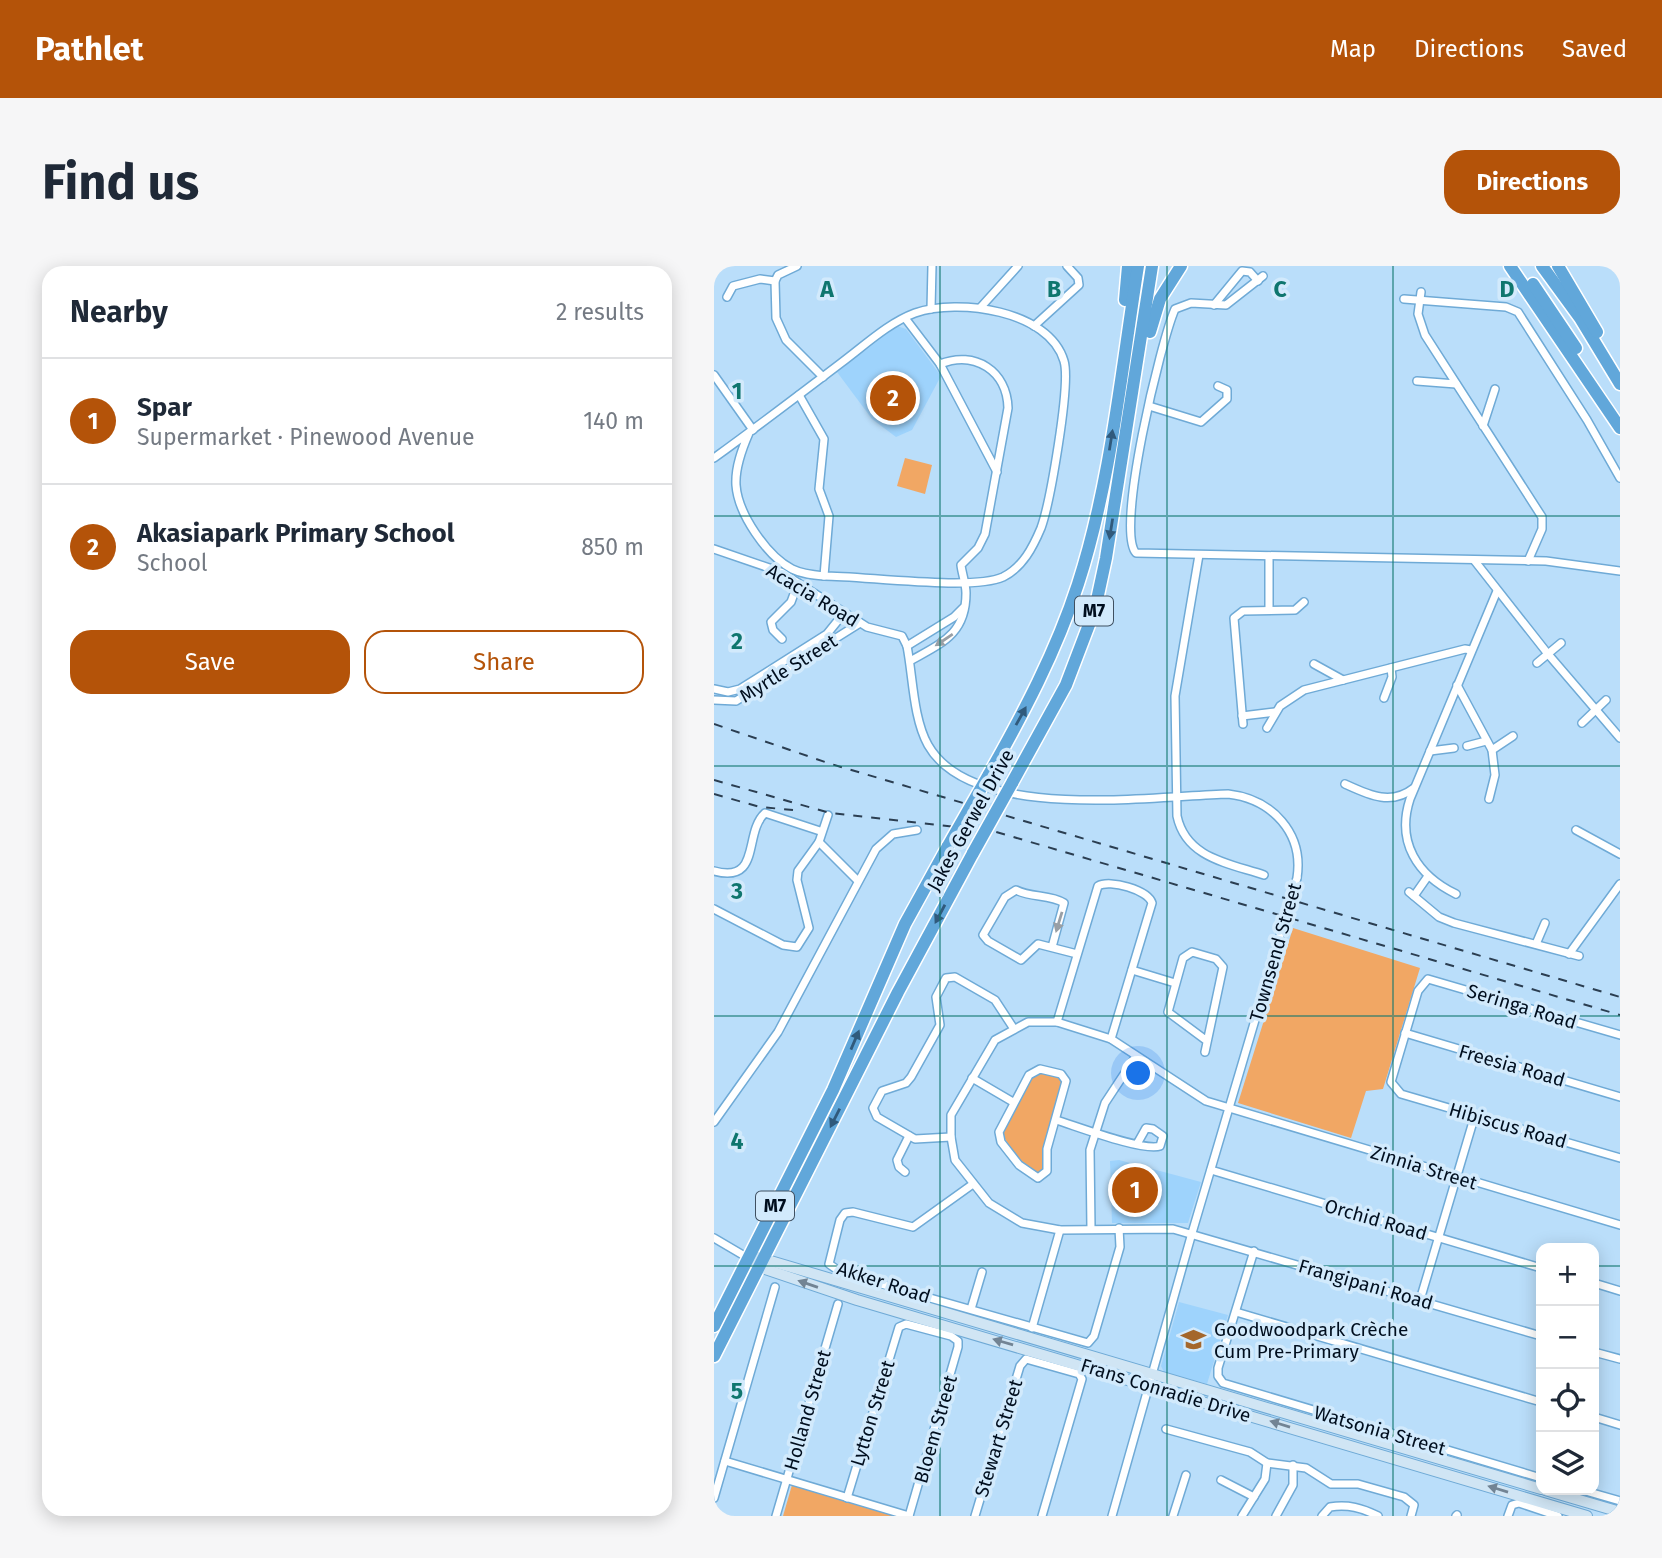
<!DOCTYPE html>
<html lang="en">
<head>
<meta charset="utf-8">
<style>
  body { margin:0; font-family:"Fira Sans",sans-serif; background:#f6f6f7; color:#1f2937 }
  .controls { position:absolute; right:21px; bottom:21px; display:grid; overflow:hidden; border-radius:14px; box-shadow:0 4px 18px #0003 }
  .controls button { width:63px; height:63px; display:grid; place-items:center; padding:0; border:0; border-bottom:2px solid #e0e1e3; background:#fff; color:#1f2937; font:35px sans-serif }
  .you { position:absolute; left:425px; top:808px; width:24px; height:24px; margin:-18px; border:5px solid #fff; border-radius:50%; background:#1a73e8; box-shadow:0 0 0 10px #1a73e833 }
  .badge { display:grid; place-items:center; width:46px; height:46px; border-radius:50%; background:#b45309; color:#fff; font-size:23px; font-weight:700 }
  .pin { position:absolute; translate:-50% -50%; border:4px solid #fff; box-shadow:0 2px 7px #0006 }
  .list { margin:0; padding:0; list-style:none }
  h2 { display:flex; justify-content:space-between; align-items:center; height:91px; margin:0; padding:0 28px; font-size:30px }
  h2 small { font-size:23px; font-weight:400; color:#747a83 }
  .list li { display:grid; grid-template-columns:46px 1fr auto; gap:21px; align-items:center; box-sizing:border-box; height:126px; padding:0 28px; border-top:2px solid #e0e1e3 }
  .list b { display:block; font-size:26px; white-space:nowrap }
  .list p { margin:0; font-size:23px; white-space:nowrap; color:#747a83 }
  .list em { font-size:23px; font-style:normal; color:#747a83 }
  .actions { display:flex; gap:14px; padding:21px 28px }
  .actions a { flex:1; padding:16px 0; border:2px solid #b45309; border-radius:21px; text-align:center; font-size:24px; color:#b45309 }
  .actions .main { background:#b45309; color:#fff }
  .icon { flex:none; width:38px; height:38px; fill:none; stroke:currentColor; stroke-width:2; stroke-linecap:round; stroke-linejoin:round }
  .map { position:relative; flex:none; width:906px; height:1250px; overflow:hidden; border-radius:21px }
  header { display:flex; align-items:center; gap:42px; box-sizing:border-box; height:98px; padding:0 35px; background:#b45309; color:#fff }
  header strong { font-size:33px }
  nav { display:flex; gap:38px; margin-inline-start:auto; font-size:24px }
  .intro { display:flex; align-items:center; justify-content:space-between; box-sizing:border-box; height:168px; padding:0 42px }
  h1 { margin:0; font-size:49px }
  .button { padding:18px 32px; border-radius:21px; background:#b45309; color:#fff; font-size:24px; font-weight:700 }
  main { display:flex; gap:42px; padding:0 42px }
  aside { flex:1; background:#fff; border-radius:21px; box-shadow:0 4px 18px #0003 }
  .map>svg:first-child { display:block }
  .built { fill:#9ed3fc }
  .green { fill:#f1a764 }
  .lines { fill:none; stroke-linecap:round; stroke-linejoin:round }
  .street-casing { stroke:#6faad6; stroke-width:10 }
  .secondary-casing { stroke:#6faad6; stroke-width:12 }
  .highway-casing { stroke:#fff; stroke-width:15 }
  .street { stroke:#fff; stroke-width:7 }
  .secondary { stroke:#d0e5f4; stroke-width:10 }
  .highway { stroke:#61a7da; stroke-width:12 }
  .rail { stroke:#2b3e51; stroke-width:2; stroke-dasharray:9 9; stroke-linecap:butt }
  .street-bridge-casing { stroke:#6faad6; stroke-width:10; stroke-linecap:butt }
  .highway-bridge-casing { stroke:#fff; stroke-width:15; stroke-linecap:butt }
  .street-bridge { stroke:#fff; stroke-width:7 }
  .highway-bridge { stroke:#61a7da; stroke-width:12 }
  .oneway { fill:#305a7c }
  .oneway2 { fill:#999fa5 }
  .oneway3 { fill:#728494 }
  .grid { fill:none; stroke:#0f766e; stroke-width:2; stroke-opacity:0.55 }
  .labels { text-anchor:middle; stroke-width:7; stroke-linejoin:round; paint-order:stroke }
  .shield { fill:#d2eafc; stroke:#3f5061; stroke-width:2 }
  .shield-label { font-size:18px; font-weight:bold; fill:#000e1e }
  .street-label { font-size:19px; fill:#000e1e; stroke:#d2eafc }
  .poi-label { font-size:19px; fill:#000e1e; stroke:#d2eafc; text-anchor:start }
  .grid-label { font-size:23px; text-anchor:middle; font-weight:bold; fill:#0f766e; stroke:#d2eafc; stroke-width:7; stroke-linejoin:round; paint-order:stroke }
</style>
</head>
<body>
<header>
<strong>Pathlet</strong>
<nav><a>Map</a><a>Directions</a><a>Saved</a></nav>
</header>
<div class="intro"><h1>Find us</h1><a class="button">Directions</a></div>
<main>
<aside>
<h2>Nearby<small>2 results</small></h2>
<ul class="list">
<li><span class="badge">1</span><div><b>Spar</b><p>Supermarket · Pinewood Avenue</p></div><em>140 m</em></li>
<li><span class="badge">2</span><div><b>Akasiapark Primary School</b><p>School</p></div><em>850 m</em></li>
</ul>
<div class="actions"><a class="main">Save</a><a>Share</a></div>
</aside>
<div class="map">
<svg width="906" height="1250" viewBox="0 0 906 1250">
  <rect width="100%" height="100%" fill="#badefa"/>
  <g class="built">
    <polygon points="183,60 192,63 227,110 198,164 182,171 158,153 123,106"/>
    <polygon points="405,894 487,916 474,957 398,957 396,895"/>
    <polygon points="465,1036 514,1049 493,1118 450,1106 447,1100"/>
  </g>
  <g class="green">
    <polygon points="191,192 218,199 211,228 183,220"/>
    <polygon points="579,662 706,702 669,823 652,825 637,872 524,837"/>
    <polygon points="325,806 347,811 350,815 331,903 326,909 308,900 288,868 316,813"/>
    <polygon points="78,1219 181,1250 69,1250"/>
  </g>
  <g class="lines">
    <defs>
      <g id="street">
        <polyline points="83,0 64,9 61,15 62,52 72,74 109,111"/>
        <path d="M549,10l-37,29 -35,-2 -16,6c-14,32 -60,221 -39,244l410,8 74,10"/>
        <polyline points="707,26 704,48 711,69 828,251 828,263 814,295"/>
        <polyline points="13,31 19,20 46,13 61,15"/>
        <polyline points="690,33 792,41 804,46 873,154 906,212"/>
        <polyline points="500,39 528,5 536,6 544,15"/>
        <polyline points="266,42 304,0"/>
        <polyline points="217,43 218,0"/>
        <polyline points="191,52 226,98 283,206"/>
        <polyline points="320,60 365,19 364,12 353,0"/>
        <polyline points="0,109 39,164"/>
        <polyline points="703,115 742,118"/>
        <polyline points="85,129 110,173 105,223 115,250 110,310"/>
        <polyline points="435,140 487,156 513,133 513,124 504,120"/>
        <polyline points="769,160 781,123"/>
        <path d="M0,192c43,-31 85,-63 127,-95 23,-17 47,-40 74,-50 43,-15 134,-3 149,48 7,23 -14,142 -23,167 -8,19 -18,39 -38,49 -31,14 -139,-1 -179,-1 -11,-1 -22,-2 -32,-7 -25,-13 -54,-55 -56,-84 -1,-18 6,-36 13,-52"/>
        <path d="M0,283l67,23 86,55 35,9 5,10c6,31 6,72 21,99 44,78 225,51 300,49 44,5 76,39 69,84"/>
        <path d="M485,289l-24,141 2,120c9,42 51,47 87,59"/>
        <polyline points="555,290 555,344"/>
        <polyline points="760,294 834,388 906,472"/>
        <polyline points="68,373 59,364 57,356 77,336 84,317"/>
        <polyline points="193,380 240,351 249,342"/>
        <path d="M196,395c32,-18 56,-27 56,-68 0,-9 -4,-19 -5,-28l17,-17 7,-14 23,-126c-1,-37 -33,-58 -68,-44"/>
        <polyline points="823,397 847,377"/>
        <polyline points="600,398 629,414"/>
        <polyline points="743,419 778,484 781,509 775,533"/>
        <polyline points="0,423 14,426 26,423 113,368 130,347"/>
        <polyline points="670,432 678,411 677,402"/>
        <polyline points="0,434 22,435 146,357"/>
        <polyline points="528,450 561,446"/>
        <polyline points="868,457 892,434"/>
        <polyline points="529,458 520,352 529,345 581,344 590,336"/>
        <polyline points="553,462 566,440 590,424 751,383 757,384"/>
        <polyline points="753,480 772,475"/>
        <polyline points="778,484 799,470"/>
        <polyline points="716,485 740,482"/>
        <path d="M631,518c24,11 46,22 69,4"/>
        <polyline points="862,564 906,588"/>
        <polyline points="105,576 144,615"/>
        <path d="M0,605c48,13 29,-38 51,-58l55,18"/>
        <polyline points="695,626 725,651 740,657 865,690"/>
        <path d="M742,628c-39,-19 -60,-52 -46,-95l87,-208"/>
        <polyline points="700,630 714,610"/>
        <polyline points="0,643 69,679 83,681 95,662 83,614 84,605 105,576 114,549"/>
        <polyline points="822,678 831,657"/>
        <path d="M338,681l12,-44c-14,-9 -33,-5 -48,-13l-11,7 -22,38 5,6 33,19 17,-16 39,10"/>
        <polyline points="855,688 906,618"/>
        <polyline points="418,704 461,717"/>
        <path d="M343,756l41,-136c12,-7 50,4 54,17l-41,136"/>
        <polyline points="691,767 906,831"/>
        <polyline points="906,769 714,713 704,725 677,816 687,828 906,892"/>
        <polyline points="491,786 509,701 502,693 478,686 469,692 454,746 493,775"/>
        <polygon points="326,803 347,808 352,815 333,883 333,905 324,912 305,899 287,876 285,866 315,809"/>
        <polyline points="258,812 299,836"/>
        <path d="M342,854c20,6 88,32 104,26l3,-10 -10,-7 -7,-1 -9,16"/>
        <polyline points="0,856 64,766 162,583 179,568 203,564"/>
        <polyline points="237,871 201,873 163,851 159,842 168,825 192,817 197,811 226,759 222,731 232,712 241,711 281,734 300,763"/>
        <polyline points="497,904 827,1002"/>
        <polyline points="191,906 185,901 183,894 195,870"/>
        <polyline points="259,918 199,961 139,946 131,947 126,954 115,998 128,1007 374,1077 380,1070 406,981 405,962"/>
        <polyline points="377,963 376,884 391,837 422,790"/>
        <polyline points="0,972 34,992"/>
        <polyline points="540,985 504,1102 504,1110 509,1117 827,1212"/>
        <polyline points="880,1017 906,1025"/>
        <polyline points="706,1034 761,849"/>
        <polyline points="257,1043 268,1006"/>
        <polyline points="522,1046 827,1136"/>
        <polyline points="318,1062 346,964"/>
        <polyline points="827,1070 459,963 346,964 308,957 275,937 241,894 237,871 237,849 281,774 314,756 343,756 397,773 492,835 906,959"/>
        <polyline points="880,1086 906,1093"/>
        <polyline points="880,1151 906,1159"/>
        <polyline points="452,1163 536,1186 553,1197 592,1202 617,1218 644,1218 690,1231 700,1239 697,1250"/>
        <polyline points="11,1195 195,1250"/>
        <polyline points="507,1214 540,1231"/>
        <polyline points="868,1224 906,1235"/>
        <polyline points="0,1232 61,1021"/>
        <polyline points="133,1232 185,1061 192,1058 237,1070 244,1075 244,1081 195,1250"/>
        <polyline points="62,1250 124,1038"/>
        <polyline points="261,1250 306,1100 312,1093 365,1108 368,1113 328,1250"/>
        <polyline points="398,1250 478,967 570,656"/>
        <polyline points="459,1250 472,1209"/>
        <polyline points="528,1250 551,1213 553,1197"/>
        <polyline points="562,1250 579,1219 579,1199"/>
        <path d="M608,1250l8,-9c18,-3 32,1 48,9"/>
        <polyline points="742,1250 743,1249"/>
        <polyline points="794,1250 798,1239 805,1237 844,1250"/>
      </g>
      <g id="secondary">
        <polyline points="43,991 827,1223"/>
        <polyline points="34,992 45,1001 143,1034 873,1250"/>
        <polyline points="831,1224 906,1246"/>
      </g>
      <g id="highway">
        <polyline points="796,0 906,162"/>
        <polyline points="828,0 866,52 906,118"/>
        <polyline points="844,0 883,66"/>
        <polyline points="819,18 862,82"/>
        <polyline points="411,34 414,0"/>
        <polyline points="436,66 446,33 467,0"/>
        <path d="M274,510c35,-62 68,-124 90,-192 33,-102 43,-212 60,-318"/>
        <polyline points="298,517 352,419 381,343 392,292 438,0"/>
        <polyline points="0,1060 119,824 191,658 234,580"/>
        <polyline points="0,1090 184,726 259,587"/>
      </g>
    </defs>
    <use href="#street" class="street-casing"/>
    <use href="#secondary" class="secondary-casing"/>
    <use href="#highway" class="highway-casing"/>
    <use href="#street" class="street"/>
    <use href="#secondary" class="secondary"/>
    <use href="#highway" class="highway"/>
    <g class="rail">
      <polyline points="0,458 117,498 906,731"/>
      <polyline points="0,514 116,547 279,565 906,749"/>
      <polyline points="0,528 46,541 79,544"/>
    </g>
    <defs>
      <polyline id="street-bridge" points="570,656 583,612"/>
      <g id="highway-bridge">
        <polyline points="234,580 274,510"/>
        <polyline points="259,587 298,517"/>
      </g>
    </defs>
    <use href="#street-bridge" class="street-bridge-casing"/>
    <use href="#highway-bridge" class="highway-bridge-casing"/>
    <use href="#street-bridge" class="street-bridge"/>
    <use href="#highway-bridge" class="highway-bridge"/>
  </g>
  <defs><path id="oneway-solid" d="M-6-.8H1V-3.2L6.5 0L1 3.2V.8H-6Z" transform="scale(1.75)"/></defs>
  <g class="oneway">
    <use href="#oneway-solid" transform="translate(397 174) rotate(-81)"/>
    <use href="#oneway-solid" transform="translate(397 263) rotate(99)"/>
    <use href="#oneway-solid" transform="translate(307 450) rotate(-61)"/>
    <use href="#oneway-solid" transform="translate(226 648) rotate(118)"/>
    <use href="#oneway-solid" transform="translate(141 774) rotate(-67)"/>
    <use href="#oneway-solid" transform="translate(121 852) rotate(117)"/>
  </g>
  <g class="oneway2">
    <use href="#oneway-solid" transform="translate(230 374) rotate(146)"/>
    <use href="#oneway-solid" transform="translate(345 656) rotate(107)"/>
  </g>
  <g class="oneway3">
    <use href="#oneway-solid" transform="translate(94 1018) rotate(-161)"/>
    <use href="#oneway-solid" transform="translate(289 1076) rotate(-164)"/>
    <use href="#oneway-solid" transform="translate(566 1158) rotate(-163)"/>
    <use href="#oneway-solid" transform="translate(784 1223) rotate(-163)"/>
  </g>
  <path class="grid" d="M226,0v1250M453,0v1250M679,0v1250M0,250h906M0,500h906M0,750h906M0,1000h827M880,1000h26"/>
  <defs>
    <symbol id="school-bare" viewBox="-9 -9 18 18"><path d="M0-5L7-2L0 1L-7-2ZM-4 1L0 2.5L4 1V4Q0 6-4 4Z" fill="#a4672b" stroke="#d2eafc" stroke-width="2.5" paint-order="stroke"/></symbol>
  </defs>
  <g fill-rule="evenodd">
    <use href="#school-bare" x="462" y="1056" width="35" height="35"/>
  </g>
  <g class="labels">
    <g class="shield">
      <rect x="361" y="330.5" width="38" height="29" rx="5"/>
      <rect x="42" y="925.5" width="38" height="29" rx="5"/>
    </g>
    <g class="shield-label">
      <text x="380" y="351">M7</text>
      <text x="61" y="946">M7</text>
    </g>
    <g class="street-label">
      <text transform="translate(99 329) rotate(31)" y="7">Acacia Road</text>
      <text transform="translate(74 402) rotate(-32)" y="7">Myrtle Street</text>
      <text transform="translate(256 554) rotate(-61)" y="7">Jakes Gerwel Drive</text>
      <text transform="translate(561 686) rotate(-74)" y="7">Townsend Street</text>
      <text transform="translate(808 740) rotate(17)" y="7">Seringa Road</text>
      <text transform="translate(798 799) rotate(16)" y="7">Freesia Road</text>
      <text transform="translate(794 859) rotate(16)" y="7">Hibiscus Road</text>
      <text transform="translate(710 901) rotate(17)" y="7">Zinnia Street</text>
      <text transform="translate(662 953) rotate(16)" y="7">Orchid Road</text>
      <text transform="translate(170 1016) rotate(18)" y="7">Akker Road</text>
      <text transform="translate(652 1018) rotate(16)" y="7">Frangipani Road</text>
      <text transform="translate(452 1124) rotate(17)" y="7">Frans Conradie Drive</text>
      <text transform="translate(93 1144) rotate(-74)" y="7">Holland Street</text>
      <text transform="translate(158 1147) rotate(-73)" y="7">Lytton Street</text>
      <text transform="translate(221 1163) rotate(-74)" y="7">Bloem Street</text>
      <text transform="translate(666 1164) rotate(16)" y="7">Watsonia Street</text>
      <text transform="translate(284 1172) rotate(-73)" y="7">Stewart Street</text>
    </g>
    <g class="poi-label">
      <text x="500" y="1070">Goodwoodpark Crèche<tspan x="500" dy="22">Cum Pre-Primary</tspan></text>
    </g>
  </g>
  <g class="grid-label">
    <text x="113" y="31">A</text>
    <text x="340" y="31">B</text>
    <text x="566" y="31">C</text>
    <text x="793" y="31">D</text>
    <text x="23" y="133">1</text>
    <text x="23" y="383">2</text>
    <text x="23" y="633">3</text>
    <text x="23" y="883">4</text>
    <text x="23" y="1133">5</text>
  </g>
</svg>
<div class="controls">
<button>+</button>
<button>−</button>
<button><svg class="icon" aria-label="locate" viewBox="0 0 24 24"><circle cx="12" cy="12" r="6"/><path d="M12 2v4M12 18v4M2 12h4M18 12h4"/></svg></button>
<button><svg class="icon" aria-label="layers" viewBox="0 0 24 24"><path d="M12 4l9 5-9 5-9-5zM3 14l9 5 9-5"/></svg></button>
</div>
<div class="you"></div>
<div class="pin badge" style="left:421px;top:924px">1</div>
<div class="pin badge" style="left:179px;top:132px">2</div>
</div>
</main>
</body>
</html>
